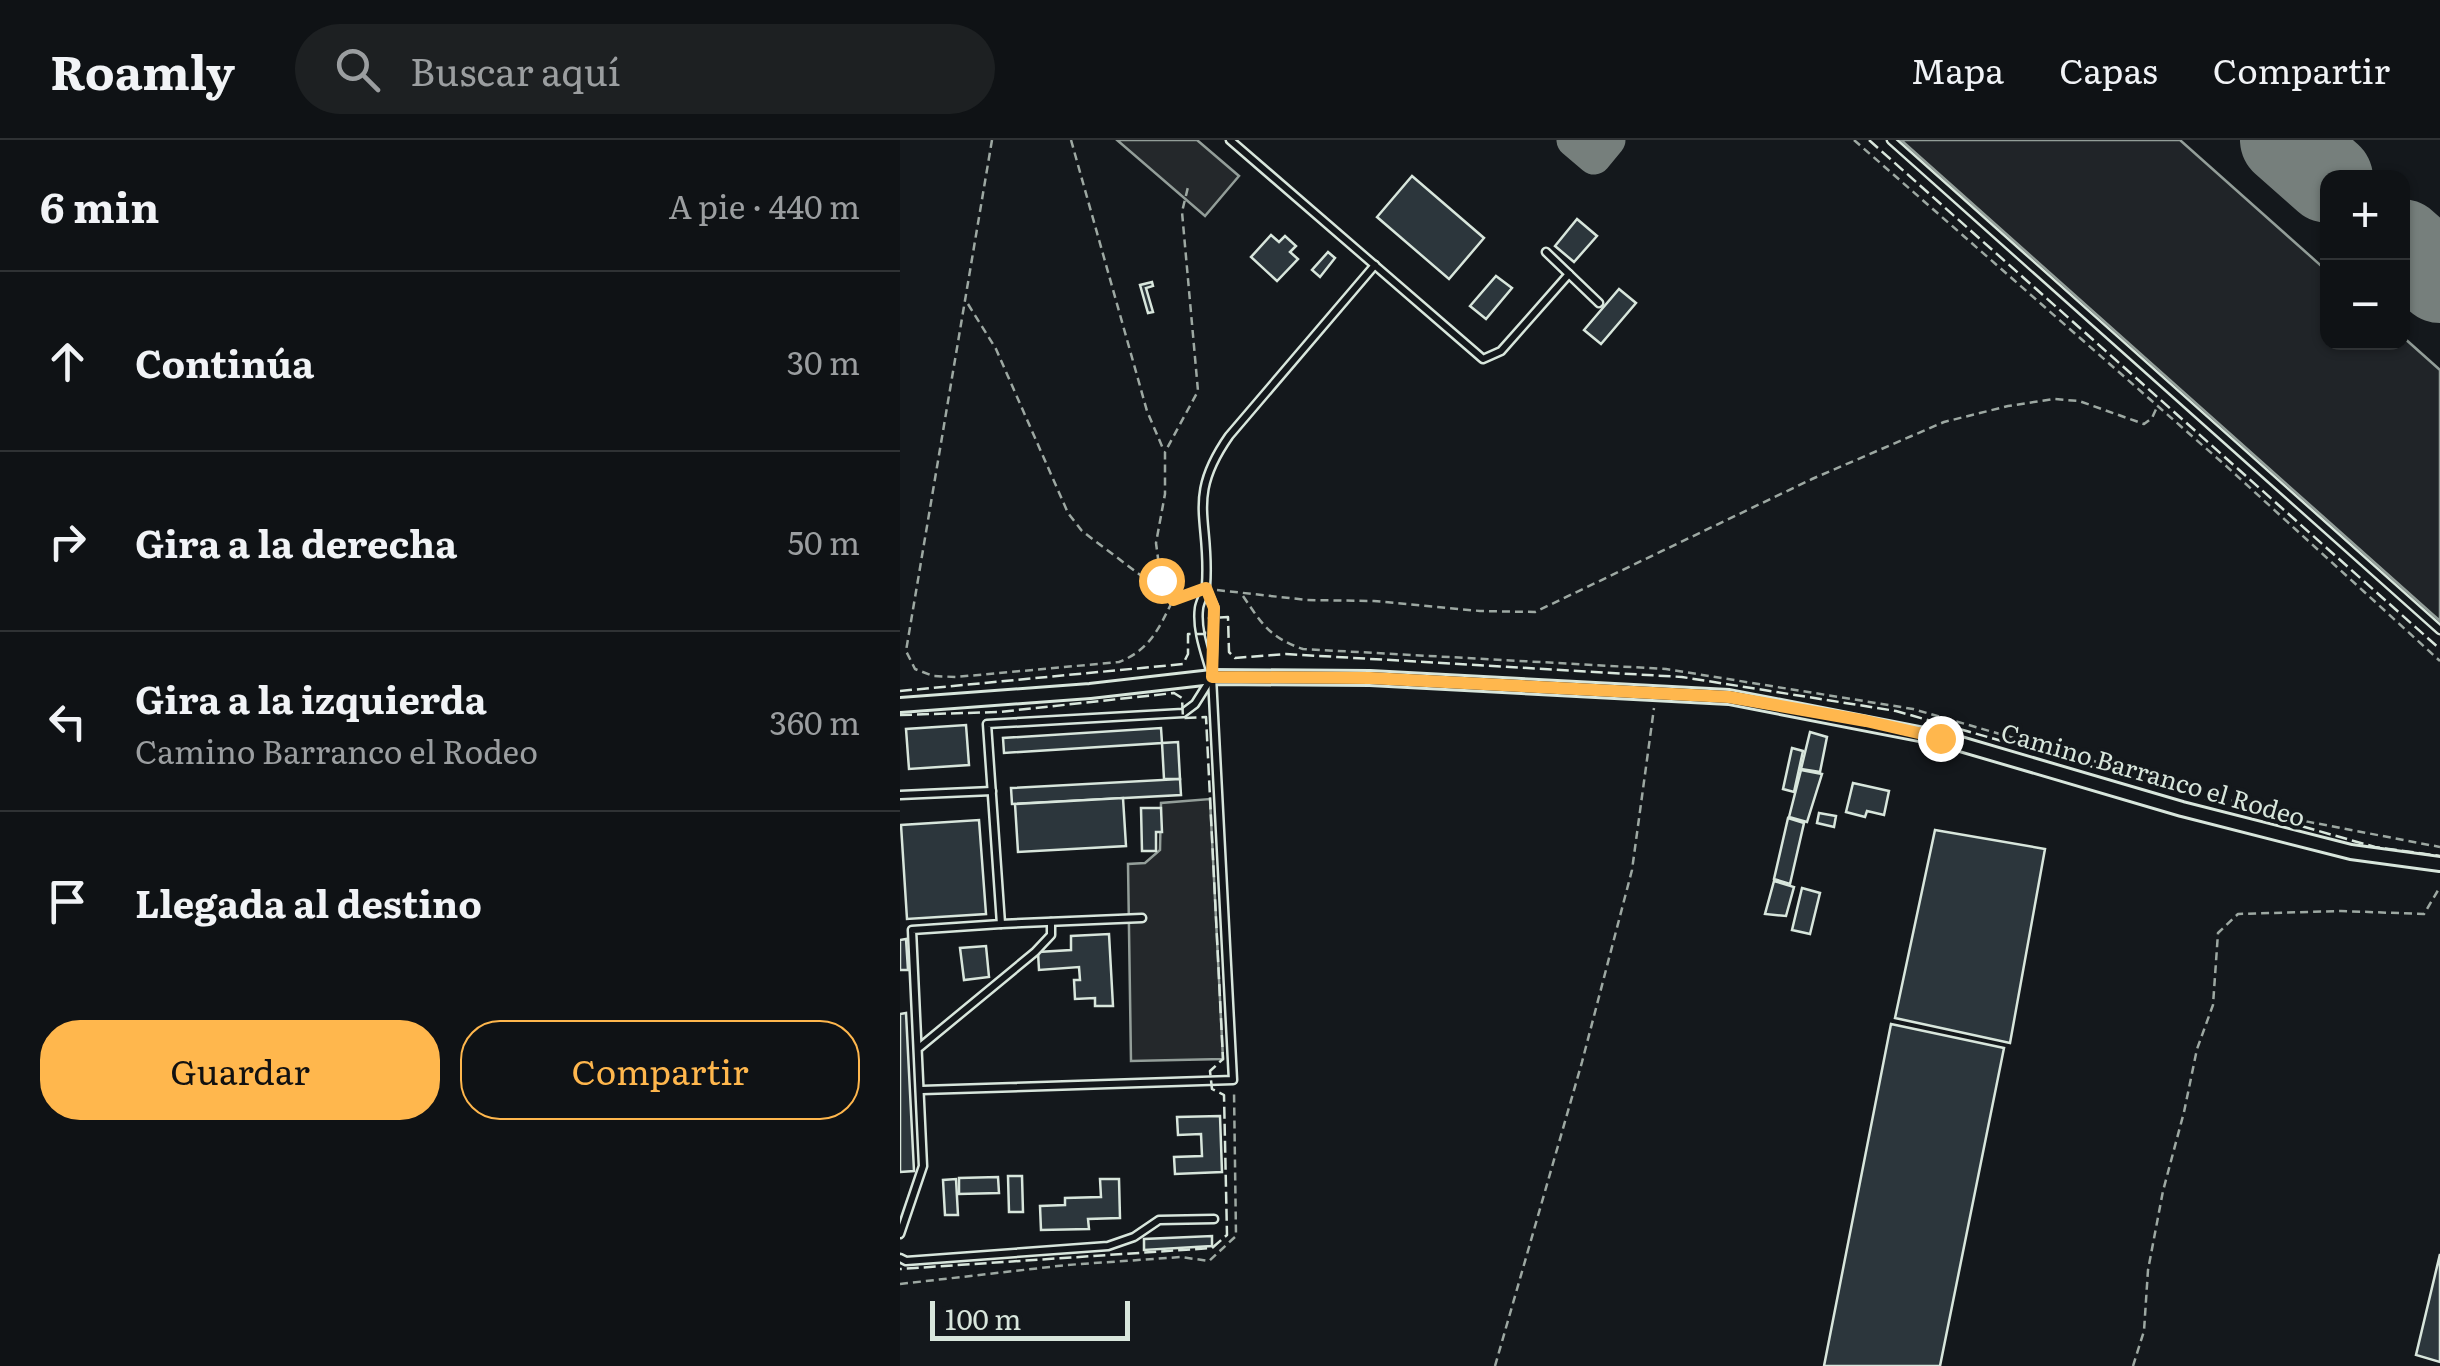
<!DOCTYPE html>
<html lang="es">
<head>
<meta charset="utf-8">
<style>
  body { margin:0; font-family:Literata,serif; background:#1d2022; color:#f1f3f6 }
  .controls { position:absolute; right:30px; top:30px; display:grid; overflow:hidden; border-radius:20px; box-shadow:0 2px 8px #0004 }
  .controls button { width:90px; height:90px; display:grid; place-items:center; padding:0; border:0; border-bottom:2px solid #2f3234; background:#0f1215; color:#f1f3f6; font:50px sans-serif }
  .scale { position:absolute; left:30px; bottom:25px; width:200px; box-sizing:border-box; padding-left:10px; border:5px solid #d8e6dc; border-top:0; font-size:28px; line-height:35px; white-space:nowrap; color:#d8e6dc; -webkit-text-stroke:8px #14181c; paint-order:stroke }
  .stop { position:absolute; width:30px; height:30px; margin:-22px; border:8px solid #ffb74d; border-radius:50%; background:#fff }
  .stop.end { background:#ffb74d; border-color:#fff; box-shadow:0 2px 10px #0008 }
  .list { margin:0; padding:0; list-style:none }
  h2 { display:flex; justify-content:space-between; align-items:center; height:130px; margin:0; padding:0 40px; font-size:42px }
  h2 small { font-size:32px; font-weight:400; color:#9b9ea0 }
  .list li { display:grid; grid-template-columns:65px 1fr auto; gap:30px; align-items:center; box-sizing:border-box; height:180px; padding:0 40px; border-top:2px solid #2f3234 }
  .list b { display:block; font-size:38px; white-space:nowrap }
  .list p { margin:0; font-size:32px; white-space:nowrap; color:#9b9ea0 }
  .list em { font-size:32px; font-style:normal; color:#9b9ea0 }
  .actions { display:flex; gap:20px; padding:30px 40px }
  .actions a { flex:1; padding:22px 0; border:2px solid #ffb74d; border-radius:40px; text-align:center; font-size:35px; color:#ffb74d }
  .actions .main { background:#ffb74d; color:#111 }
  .icon { flex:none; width:55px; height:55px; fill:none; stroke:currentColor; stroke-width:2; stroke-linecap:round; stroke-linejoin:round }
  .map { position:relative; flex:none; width:1540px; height:1226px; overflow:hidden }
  header { display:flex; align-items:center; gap:60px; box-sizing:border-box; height:140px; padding:0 50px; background:#0f1215; border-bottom:2px solid #2f3234 }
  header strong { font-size:48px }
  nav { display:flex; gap:55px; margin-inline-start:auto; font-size:35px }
  .search { width:700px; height:90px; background:#1d2022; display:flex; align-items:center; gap:25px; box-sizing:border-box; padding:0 35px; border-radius:55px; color:#9b9ea0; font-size:38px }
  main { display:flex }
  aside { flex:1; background:#0f1215 }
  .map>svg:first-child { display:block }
  .green { fill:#202428; stroke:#939e99; stroke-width:2.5 }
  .parking { fill:#24282b; stroke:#939e99; stroke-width:2.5 }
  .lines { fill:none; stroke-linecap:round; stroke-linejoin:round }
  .taxiway { stroke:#767f7c; stroke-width:35 }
  .runway { stroke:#767f7c; stroke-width:90 }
  .building { fill:#2c363c; stroke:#d8e6dc; stroke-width:2.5 }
  .lane-casing { stroke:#d8e6dc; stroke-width:11 }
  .street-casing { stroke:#d8e6dc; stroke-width:18 }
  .path { stroke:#9da8a2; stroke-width:2.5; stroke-dasharray:8 5; stroke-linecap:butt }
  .lane { stroke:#14181c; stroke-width:6 }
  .street { stroke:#14181c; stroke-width:12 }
  .fence { stroke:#d8e6dc; stroke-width:2.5; stroke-dasharray:12 5; stroke-linecap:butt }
  .route { stroke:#ffb74d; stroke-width:12 }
  .labels { text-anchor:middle; stroke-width:8; stroke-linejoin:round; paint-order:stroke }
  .street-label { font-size:25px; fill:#d8e6dc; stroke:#14181c }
</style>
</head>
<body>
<header>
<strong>Roamly</strong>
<div class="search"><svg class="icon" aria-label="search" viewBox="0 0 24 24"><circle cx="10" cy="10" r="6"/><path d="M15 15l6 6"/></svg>Buscar aquí</div>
<nav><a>Mapa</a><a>Capas</a><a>Compartir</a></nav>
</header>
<main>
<aside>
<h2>6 min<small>A pie · 440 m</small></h2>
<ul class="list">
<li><svg class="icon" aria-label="ahead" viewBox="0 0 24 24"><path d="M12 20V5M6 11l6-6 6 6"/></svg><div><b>Continúa</b></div><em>30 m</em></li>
<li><svg class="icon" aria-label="right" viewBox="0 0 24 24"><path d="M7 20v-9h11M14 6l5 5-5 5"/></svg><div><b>Gira a la derecha</b></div><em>50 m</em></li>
<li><svg class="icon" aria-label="left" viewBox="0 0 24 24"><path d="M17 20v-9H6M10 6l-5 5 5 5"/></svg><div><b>Gira a la izquierda</b><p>Camino Barranco el Rodeo</p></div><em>360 m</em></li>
<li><svg class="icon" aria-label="arrive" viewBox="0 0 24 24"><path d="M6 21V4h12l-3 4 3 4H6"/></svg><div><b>Llegada al destino</b></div></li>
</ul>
<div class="actions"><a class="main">Guardar</a><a>Compartir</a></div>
</aside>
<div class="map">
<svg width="1540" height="1226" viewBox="0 0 1540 1226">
  <rect width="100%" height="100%" fill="#14181c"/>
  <polygon class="green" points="1001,0 1280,0 1427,131 1428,202 1502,202 1503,197 1540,230 1540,481"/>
  <g class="parking">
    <polygon points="217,0 297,0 339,36 305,76"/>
    <polygon points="310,659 323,919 231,921 228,724 245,723 260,710 261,663"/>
  </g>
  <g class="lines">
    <polyline class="taxiway" points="674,0 694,17 708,0"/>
    <g class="runway">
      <polyline points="1385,0 1428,38"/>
      <polyline points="1502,104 1540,138"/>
    </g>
  </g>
  <g class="building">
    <polygon points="512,36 584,98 549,139 477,77"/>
    <polygon points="677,79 697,96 674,122 655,106"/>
    <polygon points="371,95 379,102 385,96 396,106 390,112 398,119 377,141 351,117"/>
    <polygon points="428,112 435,118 420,137 412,130"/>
    <polygon points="596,136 612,148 586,179 570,166"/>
    <polygon points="252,142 253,146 246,148 253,172 248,173 240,145"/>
    <polygon points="719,149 736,163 701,204 684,190"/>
    <polygon points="66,585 69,625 9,629 6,589"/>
    <polygon points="261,588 262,603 104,613 103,598"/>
    <polygon points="910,592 927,597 920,632 901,629"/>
    <polygon points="278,602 280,639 264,639 262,603"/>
    <polygon points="892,608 903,611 894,652 883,649"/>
    <polygon points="901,630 922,634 907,682 889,677"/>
    <polygon points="280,639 281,655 112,664 111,648"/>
    <polygon points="953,643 989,651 984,675 967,671 965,677 946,672"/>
    <polygon points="223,658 226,706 118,712 115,664"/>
    <polygon points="241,668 261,668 262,692 256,692 256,711 242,711"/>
    <polygon points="919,673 936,676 934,687 917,683"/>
    <polygon points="888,678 904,683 890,744 874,739"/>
    <polygon points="79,680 86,774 7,779 1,685"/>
    <polygon points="1035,690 1145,709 1110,903 995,878"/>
    <polygon points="874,741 894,747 886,776 865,774"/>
    <polygon points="902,748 920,753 910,794 892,790"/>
    <polygon points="209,794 213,866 195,866 195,858 175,859 174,840 180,840 179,827 139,830 138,812 171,810 171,796"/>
    <polygon points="6,799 8,830 0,830 0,800"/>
    <polygon points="86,806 89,837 64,840 60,808"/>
    <polygon points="6,873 14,1031 0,1032 0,874"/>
    <polygon points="991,884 1104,908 1040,1226 924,1226"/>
    <polygon points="320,976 322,1032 275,1034 274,1017 302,1016 301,994 278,995 277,977"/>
    <polygon points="108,1036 122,1036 123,1072 109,1072"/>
    <polygon points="98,1037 99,1053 59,1054 59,1038"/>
    <polygon points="56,1039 58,1075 45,1075 43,1040"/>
    <polygon points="200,1039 219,1039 220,1078 188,1079 189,1089 141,1090 140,1066 165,1065 165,1058 201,1057"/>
    <polygon points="312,1096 312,1106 244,1110 244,1099"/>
    <polygon points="1540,1114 1540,1222 1516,1215"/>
  </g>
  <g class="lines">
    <defs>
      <g id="lane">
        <polyline points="330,0 583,219 601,211 669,134"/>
        <polyline points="991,0 1540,490"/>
        <polyline points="646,112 699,163"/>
        <polyline points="0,655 92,651"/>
        <polyline points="101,784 242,778"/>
        <polyline points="20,907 135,812 151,795 151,782"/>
        <polyline points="22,950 333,940 312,537 314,467 306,449"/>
        <path d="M0,1094l23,-68 -11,-236 89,-6 -14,-200 196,-11 12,-9 17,-27c-6,-22 -16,-46 -13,-69 1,-7 6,-14 7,-22 5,-67 -21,-87 23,-150l146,-171"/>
        <polyline points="0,1118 6,1121 208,1106 234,1097 259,1080 314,1079"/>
      </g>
      <polyline id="street" points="0,565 190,551 312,537 470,538 829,557 1040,598 1282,669 1451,712 1540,724"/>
    </defs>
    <use href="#lane" class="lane-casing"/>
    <use href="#street" class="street-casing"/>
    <g class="path">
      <path d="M92,0l-86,511 9,18 18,7 23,1 163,-15c31,-12 40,-34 54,-62l22,-8"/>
      <polyline points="171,0 247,271 264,311"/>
      <polyline points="954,0 1325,325 1540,521"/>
      <polyline points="68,164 96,209 168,373 182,391 272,459"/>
      <polyline points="317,450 407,460 474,461 580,471 635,472 912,339 1044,282 1108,266 1154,259 1179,261 1244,284 1252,278 1257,267"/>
      <path d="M343,456c19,28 27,42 60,53l363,20 247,40 386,111 141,27"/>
      <polyline points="272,458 261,441 256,403 265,354 265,312 298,251 282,72 288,47"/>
      <polyline points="0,1144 167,1125 281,1117 309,1121 336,1096 334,951"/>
      <polyline points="595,1226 682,922 732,730 754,568"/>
      <polyline points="1233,1226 1244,1191 1248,1130 1263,1051 1284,972 1297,909 1313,865 1318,793 1338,774 1441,771 1524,774 1540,747"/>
    </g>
    <use href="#lane" class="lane"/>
    <use href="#street" class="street"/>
    <g class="fence">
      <polyline points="969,0 1540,509"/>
      <polyline points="310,484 309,478 328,477 329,512 335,518 386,514 782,537 996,571 1475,707 1540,716"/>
      <polyline points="0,551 283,524 288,514 288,494 305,494 305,490"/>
      <polyline points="0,575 99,572 274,553 282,558 283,578 306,577 323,919 310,931 312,949 324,955 327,1095 312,1108 0,1129"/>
    </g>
  </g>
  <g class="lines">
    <polyline class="route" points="261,440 273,460 306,448 314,468 312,537 470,538 829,557 966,581 1040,598"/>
  </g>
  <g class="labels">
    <g class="street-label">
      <text transform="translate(1253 635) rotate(16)" y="9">Camino Barranco el Rodeo</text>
    </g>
  </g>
</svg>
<div class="controls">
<button>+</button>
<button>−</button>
</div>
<div class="scale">100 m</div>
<div class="stop" style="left:261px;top:440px"></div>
<div class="stop end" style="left:1040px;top:598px"></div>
</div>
</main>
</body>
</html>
